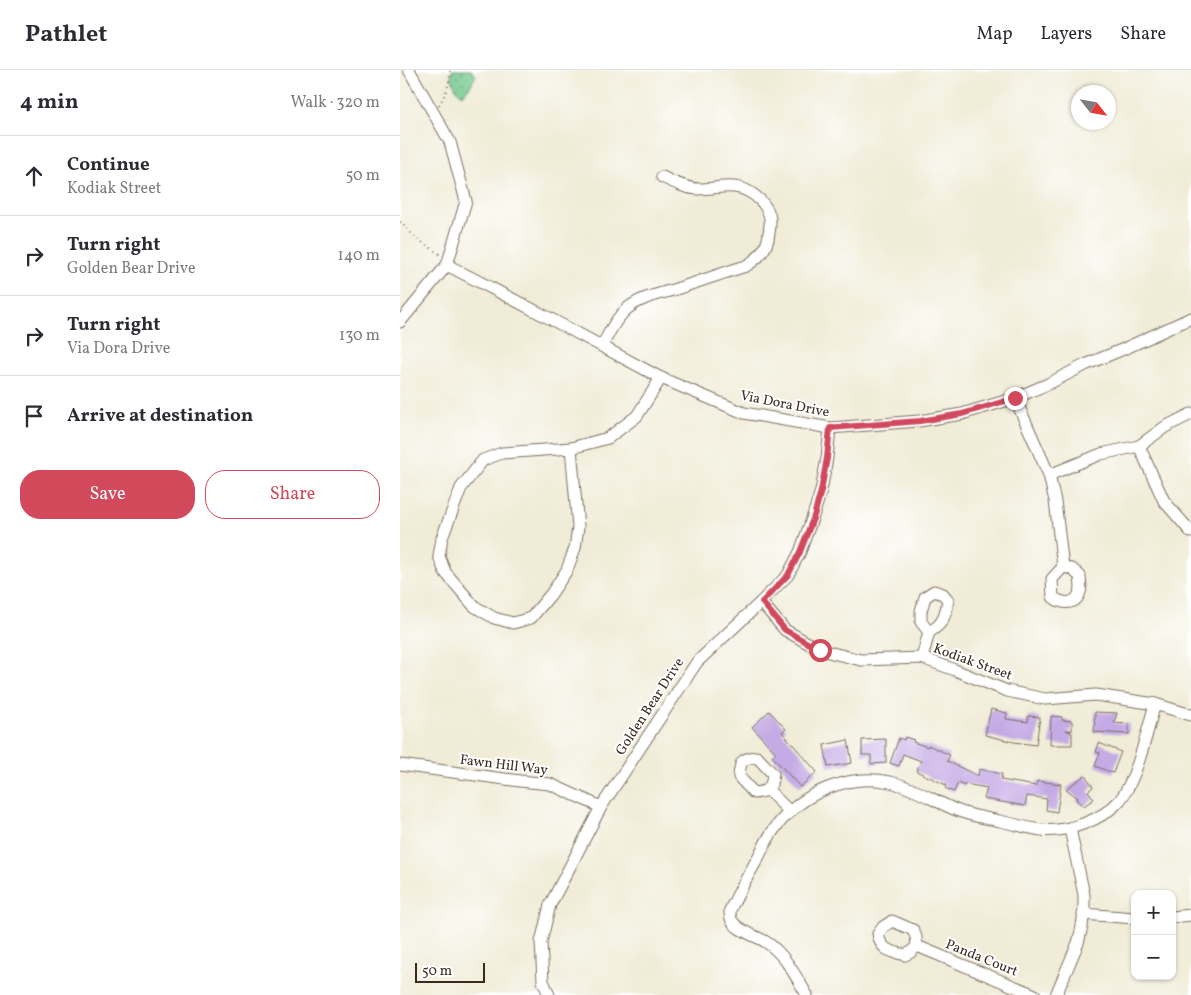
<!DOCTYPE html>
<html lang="en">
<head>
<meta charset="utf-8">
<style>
  body { margin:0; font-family:Vollkorn,serif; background:#f2f2f3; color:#2b2b33 }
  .controls { position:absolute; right:15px; bottom:15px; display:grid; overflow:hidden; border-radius:10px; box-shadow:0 1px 4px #0004 }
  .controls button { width:45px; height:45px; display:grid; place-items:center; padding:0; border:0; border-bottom:1px solid #e1e1e2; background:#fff; color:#2b2b33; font:25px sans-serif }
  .compass { position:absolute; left:671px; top:15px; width:45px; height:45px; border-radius:50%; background:#fff; box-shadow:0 1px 4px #0004; rotate:121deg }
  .scale { position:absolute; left:15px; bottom:12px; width:70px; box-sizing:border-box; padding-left:5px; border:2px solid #3b2a1e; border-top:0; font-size:14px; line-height:18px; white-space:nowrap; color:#3b2a1e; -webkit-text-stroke:4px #fff; paint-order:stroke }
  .stop { position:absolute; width:15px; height:15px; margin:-11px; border:4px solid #d1495b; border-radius:50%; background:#fff }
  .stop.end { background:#d1495b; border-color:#fff; box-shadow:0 1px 5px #0008 }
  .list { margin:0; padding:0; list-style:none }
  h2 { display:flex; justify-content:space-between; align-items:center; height:65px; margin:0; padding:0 20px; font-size:21px }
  h2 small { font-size:16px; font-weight:400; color:#7c7c81 }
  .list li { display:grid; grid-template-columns:32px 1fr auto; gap:15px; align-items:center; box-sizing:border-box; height:80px; padding:0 20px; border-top:1px solid #e1e1e2 }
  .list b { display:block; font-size:19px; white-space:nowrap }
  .list p { margin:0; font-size:16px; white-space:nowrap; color:#7c7c81 }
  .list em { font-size:16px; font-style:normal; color:#7c7c81 }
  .actions { display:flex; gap:10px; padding:15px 20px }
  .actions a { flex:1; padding:11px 0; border:1px solid #d1495b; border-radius:20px; text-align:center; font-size:18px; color:#d1495b }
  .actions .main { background:#d1495b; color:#fff }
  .icon { flex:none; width:28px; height:28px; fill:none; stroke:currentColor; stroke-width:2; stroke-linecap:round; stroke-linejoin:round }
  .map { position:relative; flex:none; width:791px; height:925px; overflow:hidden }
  header { display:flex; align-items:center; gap:30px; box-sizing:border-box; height:70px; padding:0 25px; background:#fff; border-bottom:1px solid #e1e1e2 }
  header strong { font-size:24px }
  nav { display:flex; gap:28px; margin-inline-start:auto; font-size:18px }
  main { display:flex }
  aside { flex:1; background:#fff }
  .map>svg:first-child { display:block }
  .park { fill:url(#park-dots); stroke:#567a56 }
  .building { fill:#c5abe5 }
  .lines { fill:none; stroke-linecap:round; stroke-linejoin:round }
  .minor-casing { stroke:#7a6e5f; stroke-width:13 }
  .path { stroke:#7a6e5f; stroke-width:2; stroke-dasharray:1 4; stroke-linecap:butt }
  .minor { stroke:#fff; stroke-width:11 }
  .route { stroke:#d1495b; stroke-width:6 }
  .labels { text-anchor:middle; stroke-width:4; stroke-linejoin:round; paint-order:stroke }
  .street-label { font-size:14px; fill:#3b2a1e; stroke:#fff }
</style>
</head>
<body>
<header>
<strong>Pathlet</strong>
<nav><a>Map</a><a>Layers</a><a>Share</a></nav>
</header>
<main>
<aside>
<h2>4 min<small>Walk · 320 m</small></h2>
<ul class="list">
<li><svg class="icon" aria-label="ahead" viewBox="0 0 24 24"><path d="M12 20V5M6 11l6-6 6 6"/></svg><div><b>Continue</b><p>Kodiak Street</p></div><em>50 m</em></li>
<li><svg class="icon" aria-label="right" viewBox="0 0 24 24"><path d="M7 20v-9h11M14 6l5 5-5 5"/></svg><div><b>Turn right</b><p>Golden Bear Drive</p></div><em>140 m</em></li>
<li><svg class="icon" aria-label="right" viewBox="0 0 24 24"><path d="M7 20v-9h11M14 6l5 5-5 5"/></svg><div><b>Turn right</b><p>Via Dora Drive</p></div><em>130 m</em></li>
<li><svg class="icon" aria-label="arrive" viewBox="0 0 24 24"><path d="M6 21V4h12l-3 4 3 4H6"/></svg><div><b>Arrive at destination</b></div></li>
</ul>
<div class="actions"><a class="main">Save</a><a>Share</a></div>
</aside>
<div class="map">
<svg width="791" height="925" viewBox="0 0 791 925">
  <defs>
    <pattern id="park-dots" width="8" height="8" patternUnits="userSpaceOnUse" patternTransform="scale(1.25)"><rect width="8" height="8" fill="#72c98e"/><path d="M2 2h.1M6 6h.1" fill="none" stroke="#5fa373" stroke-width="1.8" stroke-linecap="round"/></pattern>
  </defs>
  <rect width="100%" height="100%" fill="#fff"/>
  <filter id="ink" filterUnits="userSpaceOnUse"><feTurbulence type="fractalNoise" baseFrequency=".02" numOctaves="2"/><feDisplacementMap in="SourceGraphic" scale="10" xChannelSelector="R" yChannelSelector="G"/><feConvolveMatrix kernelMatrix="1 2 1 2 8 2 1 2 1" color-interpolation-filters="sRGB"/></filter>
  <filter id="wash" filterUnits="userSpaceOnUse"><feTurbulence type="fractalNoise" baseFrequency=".0096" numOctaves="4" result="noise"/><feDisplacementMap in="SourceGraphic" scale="20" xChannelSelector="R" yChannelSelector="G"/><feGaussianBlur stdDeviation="1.12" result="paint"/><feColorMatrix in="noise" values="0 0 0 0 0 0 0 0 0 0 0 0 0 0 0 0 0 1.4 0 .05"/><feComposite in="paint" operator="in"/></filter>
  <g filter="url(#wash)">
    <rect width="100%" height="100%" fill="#f0ecd7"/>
    <polygon class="park" points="52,0 71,0 76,5 71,15 63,25 56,20 51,6"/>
    <g id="blocks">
      <g class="building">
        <polygon points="591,639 607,643 606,649 628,652 628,646 640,647 636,675 614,672 585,665"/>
        <polygon points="369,641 386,659 382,662 417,702 400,717 372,686 376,683 352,657"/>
        <polygon points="695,642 717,643 714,653 729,654 729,664 694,662"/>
        <polygon points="651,646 662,647 662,650 672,651 672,661 666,660 672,663 672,675 650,675"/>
        <polygon points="505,667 514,670 513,672 528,677 528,675 550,685 547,691 578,706 579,699 602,704 601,710 636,716 637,711 661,714 657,742 646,740 647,729 627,726 625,736 584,729 587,718 565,714 564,716 558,713 554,722 545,718 546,715 516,701 521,691 503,684 499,696 490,693 499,668 504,670"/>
        <polygon points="486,669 486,693 471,694 471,685 462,685 462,670"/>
        <polygon points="448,670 452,693 428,697 424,675"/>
        <polygon points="699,673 721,682 713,703 695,696 700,683 696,682"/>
        <polygon points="685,705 693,717 688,721 694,729 684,736 676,730 678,728 666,719"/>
      </g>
    </g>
  </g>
  <g filter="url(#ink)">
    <use href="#blocks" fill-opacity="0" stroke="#7a6e5f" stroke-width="1"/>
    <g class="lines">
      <defs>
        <g id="minor">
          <polyline points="47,195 149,248 261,308 344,343 430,358 519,351 562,344 615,328 648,314 685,295 726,278 791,248"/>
          <polyline points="0,252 47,195 66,131 50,72 9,0"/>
          <path d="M202,276c7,-13 14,-28 26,-38 15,-12 34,-14 51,-20 22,-7 44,-15 67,-22 12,-7 22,-18 23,-33 1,-6 2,-13 0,-19 -5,-14 -21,-26 -35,-27 -12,-1 -23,2 -35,2 -12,0 -26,-7 -37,-12"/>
          <polyline points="615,328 649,405 655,431 663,497"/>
          <polyline points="739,376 764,431 791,462"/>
          <polygon points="171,378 178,457 175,478 167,500 151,524 131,548 113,553 94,548 74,536 45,502 39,486 42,468 61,418 83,390 102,383"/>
          <polyline points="171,378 208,368 237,346 261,308"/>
          <polyline points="649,405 701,384 739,376 765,357 791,344"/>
          <path d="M663,497l9,2 8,7c0,4 2,12 0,16 -4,14 -19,12 -27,5l-1,-18z"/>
          <path d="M534,521l9,3 5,6c-3,16 -4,24 -19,32l-8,-10v-11l4,-14z"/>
          <polyline points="361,532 385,560 420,580 461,590 522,588 555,600 607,621 645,629 696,625 755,634 791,645"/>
          <polyline points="522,588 529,562"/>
          <path d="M357,687l16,17c-1,13 -4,18 -19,19l-15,-16c1,-15 2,-19 18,-20z"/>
          <polyline points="0,695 120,711 150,714 201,737"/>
          <polyline points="368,720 390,742"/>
          <polyline points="683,844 735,848"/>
          <polyline points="772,847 791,845"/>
          <path d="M492,851l21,9 3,7 1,9 -6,6 -6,3c-14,-4 -24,-4 -27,-21l5,-7z"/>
          <polyline points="517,876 635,925"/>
          <polyline points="149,925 143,911 141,872 150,835 201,737 297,592 361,532 388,505 400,482 413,446 421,421 427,388 430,358"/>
          <path d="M407,925c-11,-18 -22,-41 -41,-53 -11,-7 -27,-10 -34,-21 -2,-3 -2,-7 -2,-11 9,-19 19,-36 29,-54 5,-10 10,-21 17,-29 26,-34 72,-54 114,-45 23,5 44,19 66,28 14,6 30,8 44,11 14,3 27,7 41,9 26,3 62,-10 79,-30 17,-21 27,-69 35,-96"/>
          <polyline points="656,925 678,873 682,857 684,839 684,825 670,759"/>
        </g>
      </defs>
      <use href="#minor" class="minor-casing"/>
      <g class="path">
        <path d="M39,35c7,-11 11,-22 11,-35"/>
        <polyline points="0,152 16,168 41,185"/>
      </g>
      <use href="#minor" class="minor"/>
    </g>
  </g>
  <g class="lines" filter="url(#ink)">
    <polyline class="route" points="420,580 385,560 362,532 388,505 400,482 414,446 421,421 427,388 430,358 520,351 562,344 615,328"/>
  </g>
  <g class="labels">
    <g class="street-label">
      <text transform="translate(385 333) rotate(11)" y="5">Via Dora Drive</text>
      <text transform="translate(573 591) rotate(20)" y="5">Kodiak Street</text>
      <text transform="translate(249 636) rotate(-57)" y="5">Golden Bear Drive</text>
      <text transform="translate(104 694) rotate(7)" y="5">Fawn Hill Way</text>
      <text transform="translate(582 887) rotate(22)" y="5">Panda Court</text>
    </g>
  </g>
</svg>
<div class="controls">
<button>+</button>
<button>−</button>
</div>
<svg class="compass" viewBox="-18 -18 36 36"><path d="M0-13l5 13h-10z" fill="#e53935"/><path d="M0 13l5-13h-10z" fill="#7c7c81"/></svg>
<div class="scale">50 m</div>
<div class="stop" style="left:420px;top:580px"></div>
<div class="stop end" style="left:615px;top:328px"></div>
</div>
</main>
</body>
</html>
